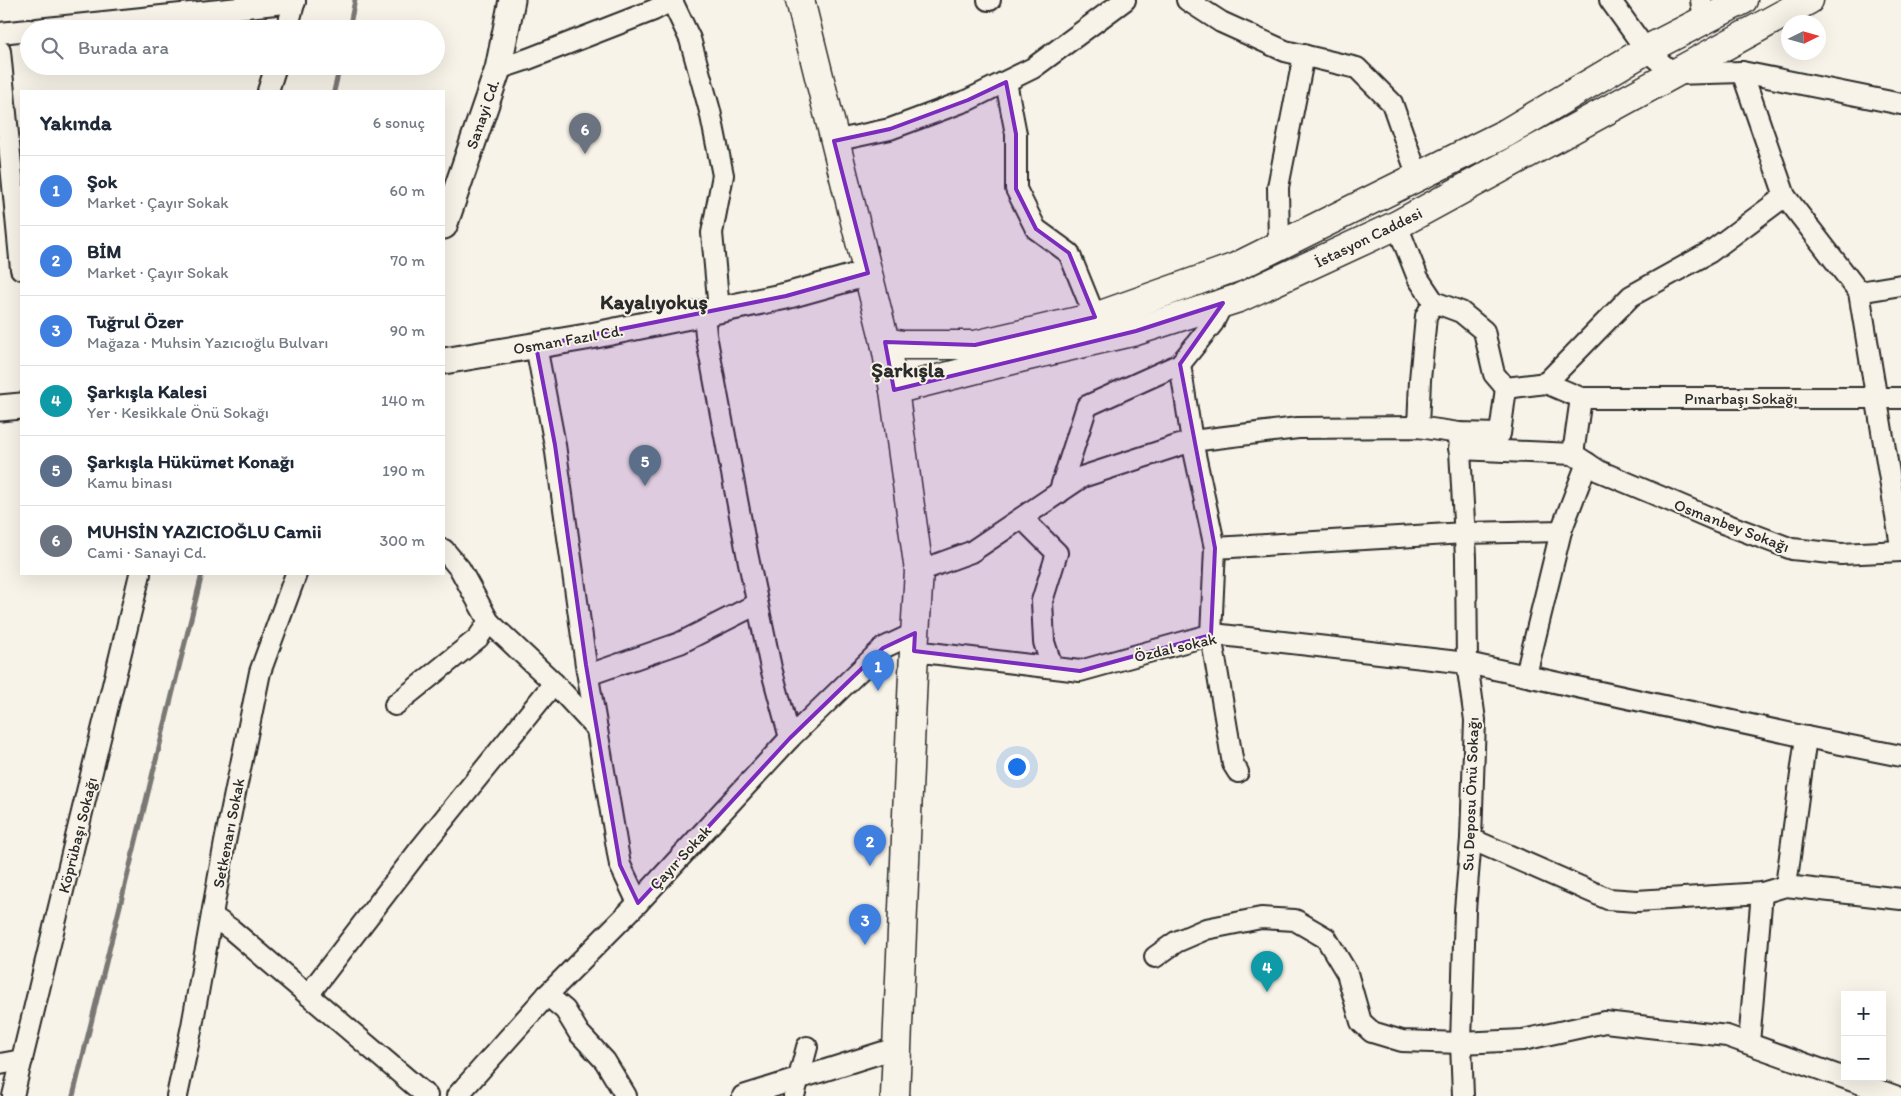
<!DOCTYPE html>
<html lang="tr">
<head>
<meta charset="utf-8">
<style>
  body { margin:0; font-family:Itim,sans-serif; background:#f2f2f3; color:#1f2937 }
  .controls { position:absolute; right:15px; bottom:15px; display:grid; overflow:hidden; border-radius:0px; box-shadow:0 5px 20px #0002 }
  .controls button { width:45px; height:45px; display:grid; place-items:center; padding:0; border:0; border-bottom:1px solid #e0e1e3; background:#fff; color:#1f2937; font:25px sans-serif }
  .compass { position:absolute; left:1781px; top:15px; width:45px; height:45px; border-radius:50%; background:#fff; box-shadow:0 5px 20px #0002; rotate:85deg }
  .you { position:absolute; left:1016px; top:766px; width:18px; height:18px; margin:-12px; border:4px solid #fff; border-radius:50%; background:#1a73e8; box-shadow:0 0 0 8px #1a73e833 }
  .badge { display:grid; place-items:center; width:32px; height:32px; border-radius:50%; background:#2563eb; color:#fff; font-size:16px; font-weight:700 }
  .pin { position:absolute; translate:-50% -41px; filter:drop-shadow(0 1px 2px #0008) }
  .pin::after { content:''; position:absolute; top:26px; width:18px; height:15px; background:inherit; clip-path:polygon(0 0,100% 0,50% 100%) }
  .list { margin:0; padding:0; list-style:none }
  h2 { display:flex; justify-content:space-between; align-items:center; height:65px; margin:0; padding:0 20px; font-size:21px }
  h2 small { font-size:16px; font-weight:400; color:#747a83 }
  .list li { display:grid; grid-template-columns:32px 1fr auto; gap:15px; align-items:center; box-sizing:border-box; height:70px; padding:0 20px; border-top:1px solid #e0e1e3 }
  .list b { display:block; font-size:19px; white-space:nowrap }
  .list p { margin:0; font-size:16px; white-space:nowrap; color:#747a83 }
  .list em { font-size:16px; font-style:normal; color:#747a83 }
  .icon { flex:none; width:28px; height:28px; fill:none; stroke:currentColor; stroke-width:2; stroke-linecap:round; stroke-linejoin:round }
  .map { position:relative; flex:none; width:1901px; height:1096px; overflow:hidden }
  .search { position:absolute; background:#fff; box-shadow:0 5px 20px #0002; left:20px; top:20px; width:425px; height:55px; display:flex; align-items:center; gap:12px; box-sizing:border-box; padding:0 18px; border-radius:28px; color:#747a83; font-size:19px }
  .panel { position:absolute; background:#fff; box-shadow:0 5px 20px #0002; left:20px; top:90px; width:425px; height:485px; border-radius:0px }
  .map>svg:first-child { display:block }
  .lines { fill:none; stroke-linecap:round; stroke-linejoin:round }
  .stream { stroke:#7a7874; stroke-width:5 }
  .minor-casing { stroke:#2b2b2b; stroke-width:24 }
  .tertiary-casing { stroke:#2b2b2b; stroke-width:29 }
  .secondary-casing { stroke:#2b2b2b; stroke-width:31 }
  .primary-casing { stroke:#2b2b2b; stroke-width:31 }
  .minor { stroke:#f7f3e8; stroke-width:20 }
  .tertiary { stroke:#f7f3e8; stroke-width:25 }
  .secondary { stroke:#f7f3e8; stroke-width:28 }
  .primary { stroke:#f7f3e8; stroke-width:28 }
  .marked { fill:#7b2cbf; fill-opacity:0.2; stroke:#7b2cbf; stroke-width:4; stroke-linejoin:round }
  .labels { text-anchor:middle; stroke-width:4; stroke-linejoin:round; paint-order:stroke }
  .street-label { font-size:16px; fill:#2b2b2b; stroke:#f7f3e8 }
  .district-label { font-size:21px; font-weight:bold; fill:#2b2b2b; stroke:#f7f3e8 }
</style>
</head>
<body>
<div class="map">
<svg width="1901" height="1096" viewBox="0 0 1901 1096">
  <rect width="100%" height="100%" fill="#f7f3e8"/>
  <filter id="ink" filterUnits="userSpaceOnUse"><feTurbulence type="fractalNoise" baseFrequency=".02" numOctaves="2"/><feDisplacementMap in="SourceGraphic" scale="10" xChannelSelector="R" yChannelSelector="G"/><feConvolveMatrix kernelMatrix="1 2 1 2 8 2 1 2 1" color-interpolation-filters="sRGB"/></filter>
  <g filter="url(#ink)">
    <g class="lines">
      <g class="stream">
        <polyline points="349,29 355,0"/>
        <polyline points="334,91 340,66"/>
        <polyline points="73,1096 202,574"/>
      </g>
      <defs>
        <g id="minor">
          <polyline points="988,0 990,0"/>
          <polyline points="1187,0 1221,22 1285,51 1357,68 1392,103 1418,177"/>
          <polyline points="1610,0 1646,50 1674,74 1742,72 1901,104"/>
          <polyline points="1701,0 1704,20"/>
          <polyline points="672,1 690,39 710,111 723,175 712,233 719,310"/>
          <polyline points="37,29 295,2"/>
          <polyline points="287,29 295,0"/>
          <polyline points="0,33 29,30"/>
          <polyline points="0,51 21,269"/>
          <polyline points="498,69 528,59 654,10 673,0"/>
          <polyline points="1742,72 1785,196 1859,292 1901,546"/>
          <polyline points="1006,82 1016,134 1016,189 1036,229 1069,253 1095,317"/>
          <polyline points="268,91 276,66"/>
          <polyline points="834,141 890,129 968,100 1033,68 1125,0"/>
          <polyline points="1397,225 1418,278 1434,302 1461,312 1484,331 1494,374 1506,388 1546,383 1581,398 1573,454 1459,449"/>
          <polyline points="1279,246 1278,187 1304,55"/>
          <polyline points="1859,292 1901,285"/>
          <polyline points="704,313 706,335 747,553 771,668 790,738"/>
          <polyline points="536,346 555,445 586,665 620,865 638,903"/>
          <polyline points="1180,364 1192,441 1215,548 1465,533 1561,531 1587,463"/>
          <polyline points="1546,383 1631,296 1710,252 1785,196"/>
          <polyline points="1581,398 1901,398"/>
          <polyline points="1418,427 1420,380 1426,316 1434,302"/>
          <polyline points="1459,433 1466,557 1467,663 1475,720 1471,839 1465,910 1461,1043 1463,1096"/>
          <polyline points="1576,456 1599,471 1666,499 1720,522 1792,549 1841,554 1901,551"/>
          <polyline points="1059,493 1087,406 1180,364 1213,323 1223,303"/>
          <polyline points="1022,518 1057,553 1042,601 1044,642 1052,667"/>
          <polyline points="1215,548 1211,635 1233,764 1238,772"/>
          <polyline points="444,550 460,569 489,622 554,683 597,729"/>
          <polyline points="919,571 971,552 1082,477 1192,441 1298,428 1418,427 1459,433 1500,434 1506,388"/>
          <polyline points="914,651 1080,671 1213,634 1467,663 1806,737 1901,756"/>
          <polyline points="588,675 680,643 757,604"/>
          <polyline points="1526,675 1561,531"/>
          <polyline points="395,705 478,638 489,622"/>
          <polyline points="1471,839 1608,899 1637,901 1762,893 1786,886 1806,737"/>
          <polyline points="1786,886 1901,899"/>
          <polyline points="212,916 232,930 427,1096"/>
          <polyline points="1155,957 1176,942 1206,929 1261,918 1295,920 1326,938 1347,973 1361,1022 1372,1032 1402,1041 1461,1043 1523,1040 1605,1022 1727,1036 1895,1096"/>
          <polyline points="308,995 420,849 554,683"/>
          <polyline points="547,995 565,1010 579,1033 605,1061 626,1096"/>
          <polyline points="1749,1043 1762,893"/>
          <polyline points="0,1064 22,1060"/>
          <polyline points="13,1096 140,574"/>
          <polyline points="177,1096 192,1026 225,842 260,672 296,574"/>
          <polyline points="457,1096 547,995 638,903 790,738 883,648 915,633"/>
          <polyline points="743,1096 896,1048"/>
          <polyline points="794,1096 807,1047"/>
        </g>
        <g id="tertiary">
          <polyline points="444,226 498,69 512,0"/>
          <polyline points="444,361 586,337 704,313 786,296 868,273"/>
          <polyline points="0,408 21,406"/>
        </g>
        <polyline id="secondary" points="894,390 919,571 914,651 895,1096"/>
        <g id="primary">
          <polyline points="800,0 885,342 894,390 1024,357 1136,331 1239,298 1397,225 1809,0"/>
          <polyline points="885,342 903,345 975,345 1095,317 1236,267 1506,133 1646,50 1743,0"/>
        </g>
      </defs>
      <use href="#minor" class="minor-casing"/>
      <use href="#tertiary" class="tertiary-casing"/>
      <use href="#secondary" class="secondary-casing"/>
      <use href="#primary" class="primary-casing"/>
      <use href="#minor" class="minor"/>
      <use href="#tertiary" class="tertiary"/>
      <use href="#secondary" class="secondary"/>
      <use href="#primary" class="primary"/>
    </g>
  </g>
  <path class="marked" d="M1006,82l10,52v55l20,40 33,24 26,64 -120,28 -90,-3 9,48 242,-59 87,-28 -43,61 35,184 -4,87 -131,36 -166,-20 1,-18 -32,15 -93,90 -152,165 -18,-38 -34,-200 -31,-220 -19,-99 250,-50 82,-23 -34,-132 56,-12 78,-29z"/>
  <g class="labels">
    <g class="street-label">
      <text transform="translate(482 114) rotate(-71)" y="6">Sanayi Cd.</text>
      <text transform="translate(1368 237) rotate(-26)" y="6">İstasyon Caddesi</text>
      <text transform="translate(568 339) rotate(-10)" y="6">Osman Fazıl Cd.</text>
      <text x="1741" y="404">Pınarbaşı Sokağı</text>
      <text transform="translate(1732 525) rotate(21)" y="6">Osmanbey Sokağı</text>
      <text transform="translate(1175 647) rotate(-13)" y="6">Özdal sokak</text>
      <text transform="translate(1470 794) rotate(-88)" y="6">Su Deposu Önü Sokağı</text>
      <text transform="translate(228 833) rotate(-79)" y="6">Setkenarı Sokak</text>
      <text transform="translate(77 835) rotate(-76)" y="6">Köprübaşı Sokağı</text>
      <text transform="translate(680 857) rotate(-47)" y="6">Çayır Sokak</text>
    </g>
    <g class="district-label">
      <text x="654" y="309">Kayalıyokuş</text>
      <text x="908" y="377">Şarkışla</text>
    </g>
  </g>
</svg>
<div class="controls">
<button>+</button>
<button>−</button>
</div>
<svg class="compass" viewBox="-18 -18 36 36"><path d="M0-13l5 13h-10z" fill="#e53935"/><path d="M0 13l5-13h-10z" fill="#747a83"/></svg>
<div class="you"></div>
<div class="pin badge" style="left:878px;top:691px;background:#3f7fe0">1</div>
<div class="pin badge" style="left:870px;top:866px;background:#3f7fe0">2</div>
<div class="pin badge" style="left:865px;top:945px;background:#3f7fe0">3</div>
<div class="pin badge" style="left:1267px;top:992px;background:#0f9aa8">4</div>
<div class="pin badge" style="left:645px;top:486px;background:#5c6f8a">5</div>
<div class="pin badge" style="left:585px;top:154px;background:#6b7280">6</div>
<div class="search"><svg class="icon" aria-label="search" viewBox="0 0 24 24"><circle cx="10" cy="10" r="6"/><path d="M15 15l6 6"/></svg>Burada ara</div>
<section class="panel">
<h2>Yakında<small>6 sonuç</small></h2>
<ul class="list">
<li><span class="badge" style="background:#3f7fe0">1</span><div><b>Şok</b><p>Market · Çayır Sokak</p></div><em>60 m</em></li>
<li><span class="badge" style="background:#3f7fe0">2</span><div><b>BİM</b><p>Market · Çayır Sokak</p></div><em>70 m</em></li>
<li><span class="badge" style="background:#3f7fe0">3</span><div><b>Tuğrul Özer</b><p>Mağaza · Muhsin Yazıcıoğlu Bulvarı</p></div><em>90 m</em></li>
<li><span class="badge" style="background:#0f9aa8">4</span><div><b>Şarkışla Kalesi</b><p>Yer · Kesikkale Önü Sokağı</p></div><em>140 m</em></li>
<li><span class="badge" style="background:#5c6f8a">5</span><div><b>Şarkışla Hükümet Konağı</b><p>Kamu binası</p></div><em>190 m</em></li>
<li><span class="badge" style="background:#6b7280">6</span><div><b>MUHSİN YAZICIOĞLU Camii</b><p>Cami · Sanayi Cd.</p></div><em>300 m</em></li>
</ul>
</section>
</div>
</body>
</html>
